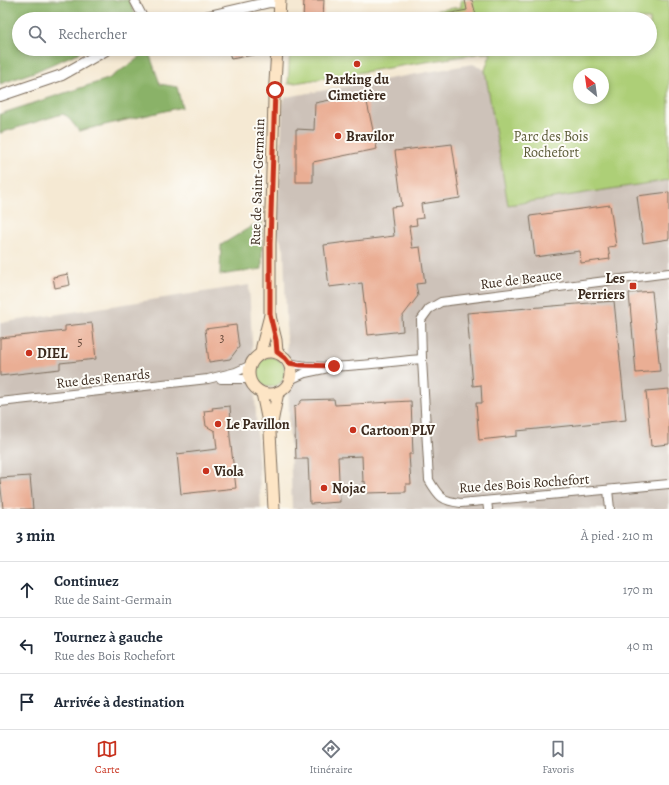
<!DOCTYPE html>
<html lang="fr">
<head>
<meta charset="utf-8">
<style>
  body { margin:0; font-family:Alegreya,serif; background:#f6f6f7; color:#1f2937 }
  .compass { position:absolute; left:573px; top:68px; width:36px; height:36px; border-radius:50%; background:#fff; box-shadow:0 2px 6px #0003; rotate:331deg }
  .stop { position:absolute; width:12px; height:12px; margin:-9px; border:3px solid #c8321e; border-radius:50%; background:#fff }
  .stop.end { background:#c8321e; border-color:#fff; box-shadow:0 1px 4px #0008 }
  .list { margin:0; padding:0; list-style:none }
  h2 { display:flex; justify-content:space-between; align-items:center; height:52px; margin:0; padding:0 16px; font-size:17px }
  h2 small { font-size:13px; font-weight:400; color:#747a83 }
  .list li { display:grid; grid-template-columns:26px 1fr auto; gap:12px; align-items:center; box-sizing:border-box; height:56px; padding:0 16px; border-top:1px solid #e0e1e3 }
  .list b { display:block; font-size:15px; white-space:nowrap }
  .list p { margin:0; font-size:13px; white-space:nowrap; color:#747a83 }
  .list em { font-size:13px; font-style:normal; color:#747a83 }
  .icon { flex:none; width:22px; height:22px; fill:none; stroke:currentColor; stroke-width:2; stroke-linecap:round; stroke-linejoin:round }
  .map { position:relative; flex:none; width:669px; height:509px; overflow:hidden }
  .search { position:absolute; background:#fff; box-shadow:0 2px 6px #0003; left:12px; right:12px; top:12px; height:44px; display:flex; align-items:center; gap:10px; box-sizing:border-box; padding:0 14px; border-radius:22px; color:#747a83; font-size:15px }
  .sheet { height:220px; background:#fff }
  nav { display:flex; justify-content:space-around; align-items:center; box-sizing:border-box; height:56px; border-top:1px solid #e0e1e3; background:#fff; font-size:11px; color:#747a83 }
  nav a { display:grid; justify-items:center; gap:2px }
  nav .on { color:#c8321e }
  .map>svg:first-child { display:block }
  .industrial { fill:#cdc2b9 }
  .green { fill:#adcf77; stroke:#747c4a; fill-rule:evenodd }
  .forest { fill:#8ab268; stroke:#626e43 }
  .building { fill:#eaae94 }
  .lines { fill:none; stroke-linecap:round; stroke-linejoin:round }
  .minor-casing { stroke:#7c6d5d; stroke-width:10 }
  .tertiary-casing { stroke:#7c6d5d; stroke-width:12 }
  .secondary-casing { stroke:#7c6d5d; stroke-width:13 }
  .minor { stroke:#fff; stroke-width:8 }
  .tertiary { stroke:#fff; stroke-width:10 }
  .secondary { stroke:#fde5c5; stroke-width:11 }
  .route { stroke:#c8321e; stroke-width:5 }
  .poi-dot { fill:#c8321e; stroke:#fdfcf7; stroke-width:1.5 }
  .labels { text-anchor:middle; stroke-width:4; stroke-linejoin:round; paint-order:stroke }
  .number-label { font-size:12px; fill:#674b3c }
  .poi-label { font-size:14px; font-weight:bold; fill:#3b2a1e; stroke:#fdfcf7; text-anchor:start }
  .park-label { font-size:14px; fill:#5d5c39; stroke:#fdfcf7 }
  .street-label { font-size:14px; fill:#3b2a1e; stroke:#fdfcf7 }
</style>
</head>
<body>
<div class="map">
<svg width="669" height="509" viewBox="0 0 669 509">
  <rect width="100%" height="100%" fill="#fdfcf7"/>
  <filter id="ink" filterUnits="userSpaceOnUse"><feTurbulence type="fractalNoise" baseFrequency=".025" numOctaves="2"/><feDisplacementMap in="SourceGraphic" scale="8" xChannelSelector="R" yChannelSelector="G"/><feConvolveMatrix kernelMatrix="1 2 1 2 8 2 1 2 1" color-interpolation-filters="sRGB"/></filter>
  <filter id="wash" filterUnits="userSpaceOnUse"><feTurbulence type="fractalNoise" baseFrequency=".012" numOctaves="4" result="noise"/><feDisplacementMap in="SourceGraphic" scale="16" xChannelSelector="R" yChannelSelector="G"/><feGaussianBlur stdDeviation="0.9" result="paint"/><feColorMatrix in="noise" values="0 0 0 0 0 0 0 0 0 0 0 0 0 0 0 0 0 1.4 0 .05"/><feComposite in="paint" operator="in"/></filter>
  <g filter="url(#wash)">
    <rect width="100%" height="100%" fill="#f5e9d3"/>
    <g class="industrial">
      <polygon points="473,64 485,70 508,205 669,180 669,509 292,509 284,249 277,232 283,102 286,97"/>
      <polygon points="249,285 261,509 0,509 0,323"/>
    </g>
    <g class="green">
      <path d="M461,0h208v180l-161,25 -23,-135 6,-17h-9l-194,31 2,-35h360v-30h-265l25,-5 51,-7zM579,74h24v24h-24z"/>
      <circle cx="270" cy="372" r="15"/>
    </g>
    <g class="forest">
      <polygon points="0,0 129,0 137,19 19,19 19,49 87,49 34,72 0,84"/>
      <polygon points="148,50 160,84 177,87 182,107 79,131 67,116 62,114 0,133 0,114 108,79 132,63"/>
      <polygon points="262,220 262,269 220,275 221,245"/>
    </g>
    <g id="blocks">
      <g class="building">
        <polygon points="304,0 324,0 323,17 303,19"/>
        <polygon points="465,0 472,0 477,19 441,19 441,15 467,10"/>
        <polygon points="228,49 264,49 264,53 231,59"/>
        <polygon points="365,93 377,149 313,162 313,182 296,182 296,129 314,130 315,103"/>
        <polygon points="452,144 460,198 421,204 423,218 416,219 417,225 409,226 412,248 420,247 425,283 416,284 418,296 402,317 403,331 368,335 362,283 329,287 324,245 394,236 391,207 402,206 395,151"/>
        <polygon points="669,192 669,239 643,243 637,196"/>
        <polygon points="610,205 616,246 608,247 610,259 581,263 580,251 535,257 530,216"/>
        <polygon points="68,274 70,285 55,288 53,277"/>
        <polygon points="652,291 660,371 636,373 629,293"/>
        <polygon points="614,301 626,420 517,431 517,436 479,440 476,403 482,403 481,385 473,386 467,313"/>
        <polygon points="92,323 96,359 60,363 60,369 0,376 0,338 65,331 65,326"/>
        <polygon points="236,325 239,347 230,359 209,362 205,329"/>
        <polygon points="669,389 669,444 651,446 646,391"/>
        <polygon points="334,399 335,405 411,401 413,454 409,454 411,484 406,484 406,492 366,493 365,481 363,482 362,456 338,457 340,502 310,504 308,459 296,459 294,407 297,406 302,400"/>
        <polygon points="230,406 231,421 229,421 230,437 236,488 181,494 177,454 217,449 215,431 206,426 204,411 213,410 212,408"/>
        <polygon points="30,476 33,509 3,509 0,478"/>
      </g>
    </g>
  </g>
  <g filter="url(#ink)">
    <use href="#blocks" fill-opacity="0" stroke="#7c6d5d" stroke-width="1"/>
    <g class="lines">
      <defs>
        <g id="minor">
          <polyline points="134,0 144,19"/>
          <path d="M669,273l-228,29 -12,7 -8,11 1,39 7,121c10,17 13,21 32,23l208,-19"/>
          <path d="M289,363c38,9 93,-1 133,-4"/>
          <polyline points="221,379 249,379"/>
          <polyline points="290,380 305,373 324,369"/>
          <polyline points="0,402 208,379 236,372 249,366"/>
          <polyline points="608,490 610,509"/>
          <polyline points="487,501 488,509"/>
        </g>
        <g id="tertiary">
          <polyline points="196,19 270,2 280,3"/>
          <polyline points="0,96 62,75 108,49"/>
        </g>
        <g id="secondary">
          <polyline points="279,19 280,0"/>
          <polyline points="270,316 276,340 277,352"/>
          <circle cx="270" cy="373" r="21"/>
          <polyline points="261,353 262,346 270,315 270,244 274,99 277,49"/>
          <polyline points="262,393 270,432 274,509"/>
          <polyline points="271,428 278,392"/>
        </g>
      </defs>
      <use href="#minor" class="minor-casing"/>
      <use href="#tertiary" class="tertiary-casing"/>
      <use href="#secondary" class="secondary-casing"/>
      <use href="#minor" class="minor"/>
      <use href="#tertiary" class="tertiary"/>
      <use href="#secondary" class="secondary"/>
    </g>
  </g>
  <g class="lines" filter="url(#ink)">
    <polyline class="route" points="275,90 270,244 270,315 276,340 277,352 285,358 289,363 301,365 334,366"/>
  </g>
  <g class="poi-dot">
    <circle cx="357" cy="64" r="4"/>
    <circle cx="338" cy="136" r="4"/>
    <rect x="629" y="282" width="8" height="8" rx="2"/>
    <circle cx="29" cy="353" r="4"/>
    <circle cx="218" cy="424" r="4"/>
    <circle cx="353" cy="430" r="4"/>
    <circle cx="206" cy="471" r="4"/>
    <circle cx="324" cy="488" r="4"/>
  </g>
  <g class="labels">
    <g class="number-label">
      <text x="222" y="342">3</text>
      <text x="80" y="346">5</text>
    </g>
    <g class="poi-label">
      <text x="357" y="84" text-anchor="middle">Parking du<tspan x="357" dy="16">Cimetière</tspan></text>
      <text x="346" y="141">Bravilor</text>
      <text x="625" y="283" text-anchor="end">Les<tspan x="625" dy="16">Perriers</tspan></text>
      <text x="37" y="358">DIEL</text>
      <text x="226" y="429">Le Pavillon</text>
      <text x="361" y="435">Cartoon PLV</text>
      <text x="214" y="476">Viola</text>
      <text x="332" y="493">Nojac</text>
    </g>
    <g class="park-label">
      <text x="551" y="141">Parc des Bois<tspan x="551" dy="16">Rochefort</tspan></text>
    </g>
    <g class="street-label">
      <text transform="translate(257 182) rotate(-88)" y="5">Rue de Saint-Germain</text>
      <text transform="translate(521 279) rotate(-7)" y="5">Rue de Beauce</text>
      <text transform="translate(103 378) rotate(-6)" y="5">Rue des Renards</text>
      <text transform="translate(524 483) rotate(-4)" y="5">Rue des Bois Rochefort</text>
    </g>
  </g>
</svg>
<svg class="compass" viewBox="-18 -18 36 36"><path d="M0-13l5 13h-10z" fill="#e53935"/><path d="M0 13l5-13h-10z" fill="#747a83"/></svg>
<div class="stop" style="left:275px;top:90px"></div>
<div class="stop end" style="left:334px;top:366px"></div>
<div class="search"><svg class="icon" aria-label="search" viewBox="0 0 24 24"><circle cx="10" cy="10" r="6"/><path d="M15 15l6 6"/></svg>Rechercher</div>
</div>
<section class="sheet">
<h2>3 min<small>À pied · 210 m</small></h2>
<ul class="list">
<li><svg class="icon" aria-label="ahead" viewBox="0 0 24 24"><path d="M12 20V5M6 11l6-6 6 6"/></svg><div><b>Continuez</b><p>Rue de Saint-Germain</p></div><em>170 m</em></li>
<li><svg class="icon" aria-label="left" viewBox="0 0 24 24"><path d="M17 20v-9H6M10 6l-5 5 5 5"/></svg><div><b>Tournez à gauche</b><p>Rue des Bois Rochefort</p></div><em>40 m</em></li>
<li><svg class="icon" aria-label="arrive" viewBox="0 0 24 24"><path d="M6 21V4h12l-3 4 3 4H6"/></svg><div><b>Arrivée à destination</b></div></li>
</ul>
</section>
<nav>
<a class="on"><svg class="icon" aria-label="map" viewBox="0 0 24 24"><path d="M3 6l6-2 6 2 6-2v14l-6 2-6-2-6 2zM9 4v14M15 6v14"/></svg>Carte</a>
<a><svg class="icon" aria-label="directions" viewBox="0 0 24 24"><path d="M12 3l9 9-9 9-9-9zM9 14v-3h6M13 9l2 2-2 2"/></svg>Itinéraire</a>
<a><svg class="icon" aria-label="saved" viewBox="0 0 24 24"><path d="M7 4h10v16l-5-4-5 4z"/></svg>Favoris</a>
</nav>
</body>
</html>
